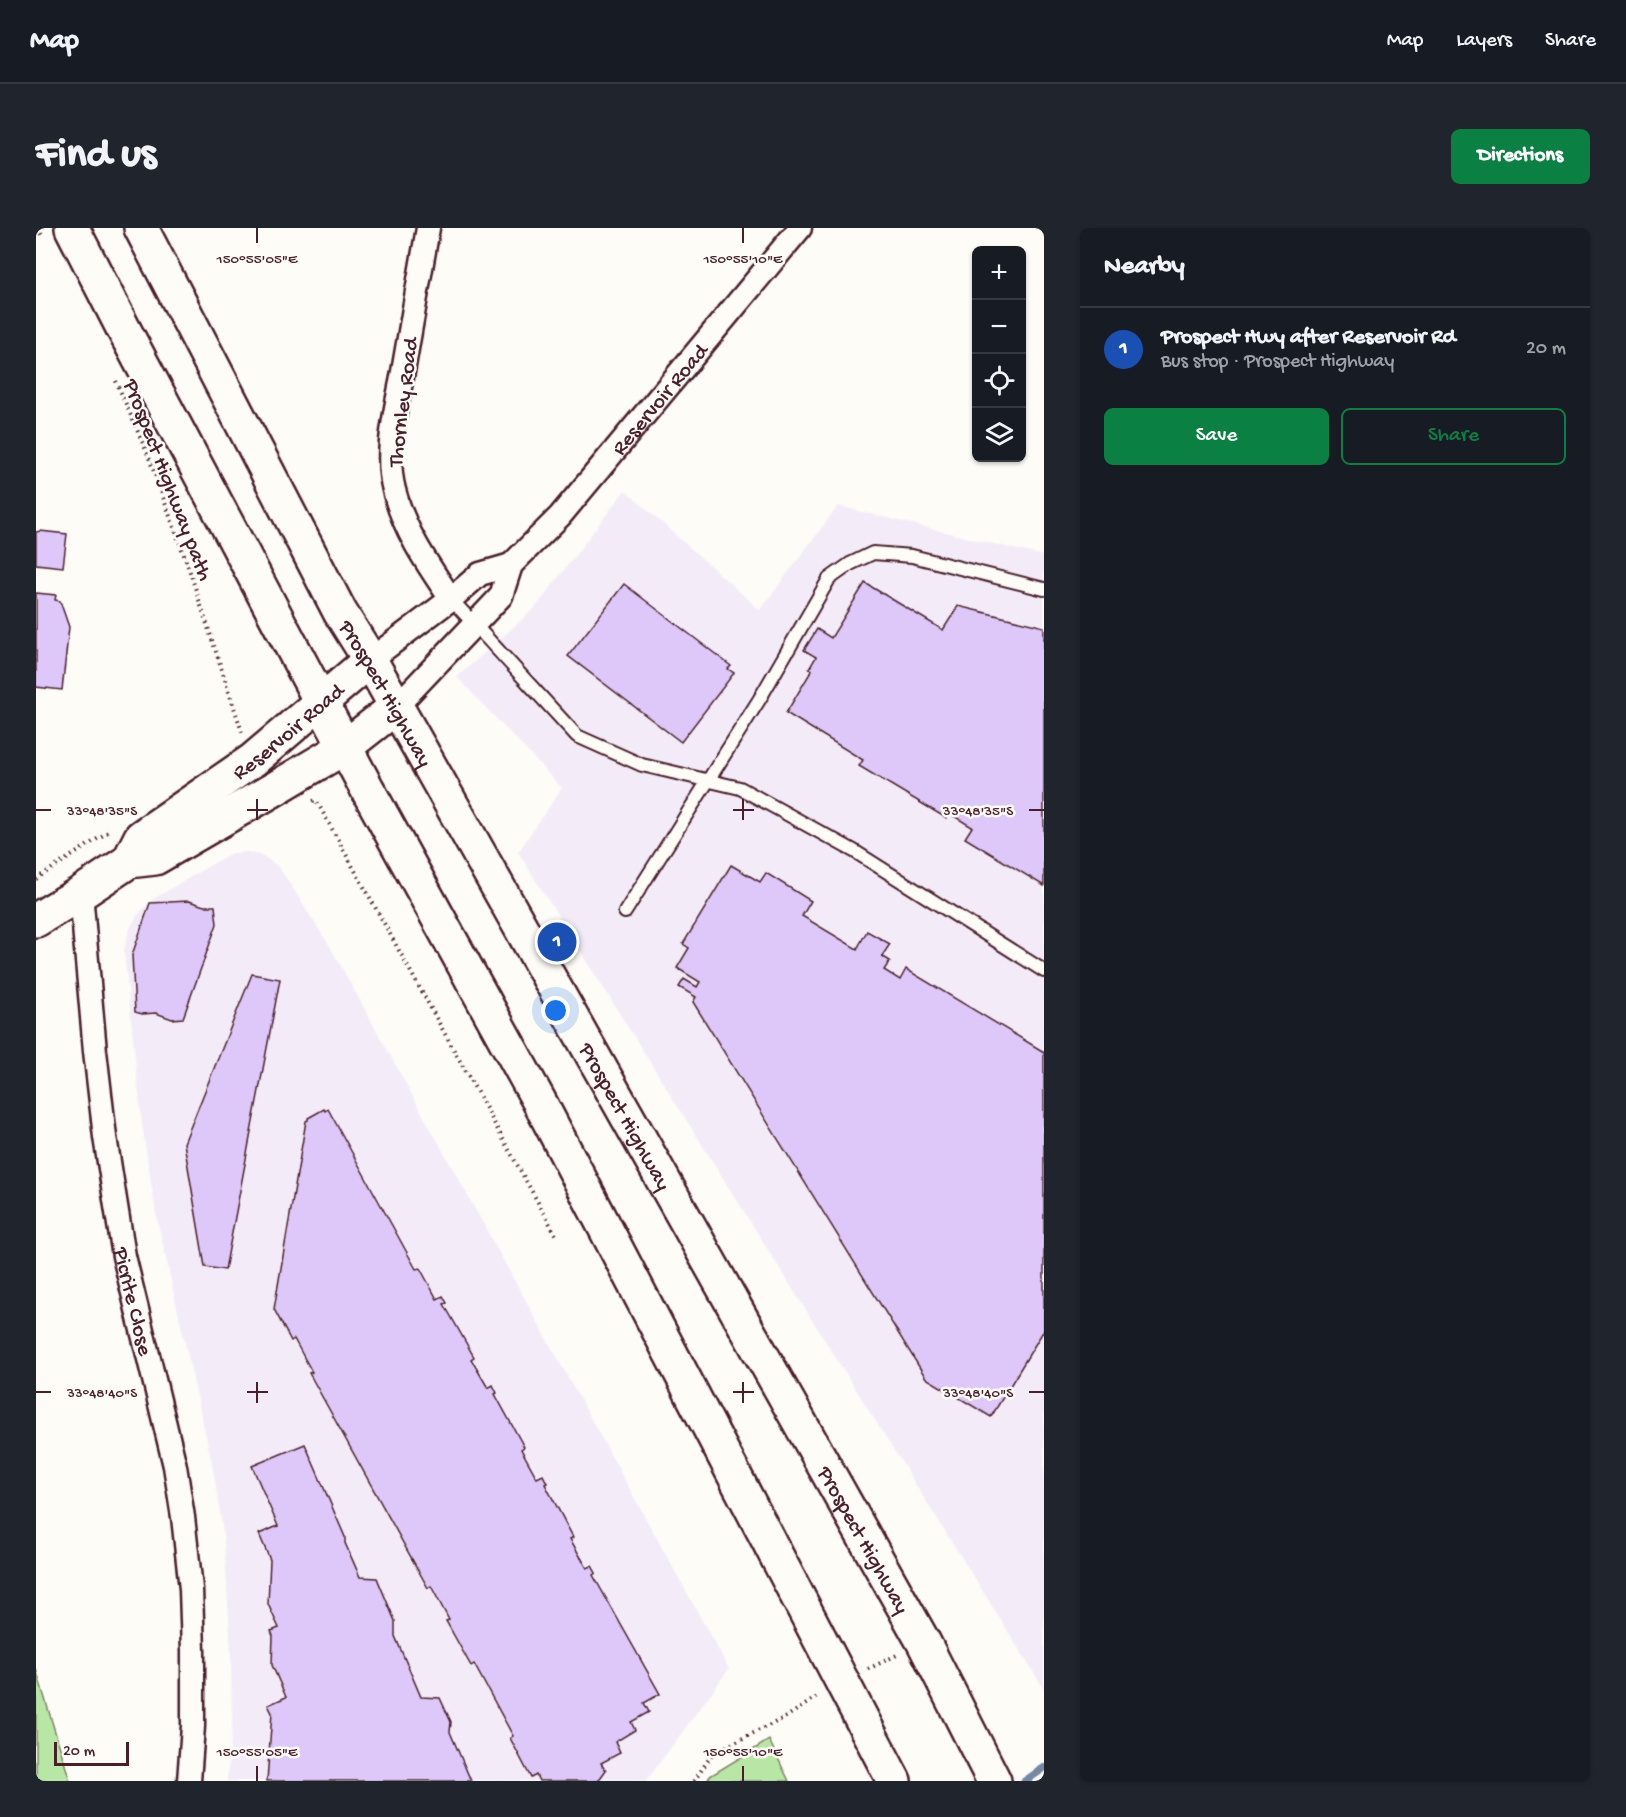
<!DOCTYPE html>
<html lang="en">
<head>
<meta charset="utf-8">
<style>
  body { margin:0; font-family:"Gochi Hand",sans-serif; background:#20242c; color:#f1f3f6 }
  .controls { position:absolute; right:18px; top:18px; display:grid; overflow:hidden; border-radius:9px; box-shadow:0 2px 4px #0004 }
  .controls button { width:54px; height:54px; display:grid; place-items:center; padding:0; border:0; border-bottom:2px solid #363941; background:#171b24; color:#f1f3f6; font:30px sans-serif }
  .scale { position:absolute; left:18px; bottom:15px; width:75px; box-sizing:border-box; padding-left:6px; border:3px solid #4a1f2b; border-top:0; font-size:16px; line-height:21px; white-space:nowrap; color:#4a1f2b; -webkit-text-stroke:4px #fdfcf7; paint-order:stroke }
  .you { position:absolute; left:520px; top:783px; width:21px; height:21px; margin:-15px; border:4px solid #fff; border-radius:50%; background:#1a73e8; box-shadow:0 0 0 9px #1a73e833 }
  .badge { display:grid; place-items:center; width:39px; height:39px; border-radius:50%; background:#0b8043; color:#fff; font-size:20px; font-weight:700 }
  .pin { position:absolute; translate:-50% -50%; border:3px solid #fff; box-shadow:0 2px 6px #0006 }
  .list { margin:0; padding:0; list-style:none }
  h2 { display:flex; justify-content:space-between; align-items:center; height:78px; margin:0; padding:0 24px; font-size:26px }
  h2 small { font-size:20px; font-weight:400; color:#9ea1a6 }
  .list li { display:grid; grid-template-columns:39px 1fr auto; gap:18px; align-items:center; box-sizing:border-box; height:84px; padding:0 24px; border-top:2px solid #363941 }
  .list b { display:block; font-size:22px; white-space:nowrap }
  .list p { margin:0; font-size:20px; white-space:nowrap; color:#9ea1a6 }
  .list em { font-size:20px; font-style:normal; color:#9ea1a6 }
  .actions { display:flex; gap:12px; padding:18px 24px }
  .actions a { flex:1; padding:14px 0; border:2px solid #0b8043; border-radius:9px; text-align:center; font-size:21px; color:#0b8043 }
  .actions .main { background:#0b8043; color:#fff }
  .icon { flex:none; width:33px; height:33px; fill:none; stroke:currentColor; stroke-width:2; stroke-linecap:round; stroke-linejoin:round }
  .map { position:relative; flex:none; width:1008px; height:1553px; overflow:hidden; border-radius:9px }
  header { display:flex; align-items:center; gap:36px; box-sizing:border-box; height:84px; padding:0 30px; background:#171b24; border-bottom:2px solid #363941 }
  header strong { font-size:28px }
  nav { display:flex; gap:33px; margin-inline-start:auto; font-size:21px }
  .intro { display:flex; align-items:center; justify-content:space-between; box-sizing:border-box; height:144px; padding:0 36px }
  h1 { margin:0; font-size:42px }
  .button { padding:15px 27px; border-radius:9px; background:#0b8043; color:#fff; font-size:21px; font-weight:700 }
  main { display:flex; gap:36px; padding:0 36px }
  aside { flex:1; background:#171b24; border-radius:9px; box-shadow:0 2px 4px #0004 }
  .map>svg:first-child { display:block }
  .built { fill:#f3ecf8 }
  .green { fill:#b8e6a4; stroke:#818268; stroke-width:1.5 }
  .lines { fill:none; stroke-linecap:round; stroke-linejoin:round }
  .stream { stroke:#7688a4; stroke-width:8 }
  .building { fill:#ddc8f9; stroke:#4a1f2b; stroke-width:1.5 }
  .lane-casing { stroke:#4a1f2b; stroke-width:16 }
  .street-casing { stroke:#4a1f2b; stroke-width:27 }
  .secondary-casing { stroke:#4a1f2b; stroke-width:38 }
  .path { stroke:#4a1f2b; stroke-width:4; stroke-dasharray:1.5 4.5; stroke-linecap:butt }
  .lane { stroke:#fdfcf7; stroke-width:12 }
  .street { stroke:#fdfcf7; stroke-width:22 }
  .secondary { stroke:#fdfcf7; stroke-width:33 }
  .ticks { fill:none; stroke:#4a1f2b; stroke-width:2 }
  .labels { text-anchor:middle; stroke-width:5; stroke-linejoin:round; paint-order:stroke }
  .street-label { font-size:22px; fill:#4a1f2b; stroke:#fdfcf7 }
  .ticks-label { font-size:15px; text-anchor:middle; fill:#4a1f2b; stroke:#fdfcf7; stroke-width:5; stroke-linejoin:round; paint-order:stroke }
</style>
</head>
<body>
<header>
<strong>Map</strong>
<nav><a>Map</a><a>Layers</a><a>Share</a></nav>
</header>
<div class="intro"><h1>Find us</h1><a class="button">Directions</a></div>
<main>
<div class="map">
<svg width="1008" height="1553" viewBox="0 0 1008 1553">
  <rect width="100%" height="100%" fill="#fdfcf7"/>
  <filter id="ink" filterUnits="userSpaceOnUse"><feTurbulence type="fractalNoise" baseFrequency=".0167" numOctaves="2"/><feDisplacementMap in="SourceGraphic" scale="12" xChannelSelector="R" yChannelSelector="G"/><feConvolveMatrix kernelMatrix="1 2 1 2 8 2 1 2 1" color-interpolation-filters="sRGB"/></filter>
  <g filter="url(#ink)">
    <g class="built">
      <polygon points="589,262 724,382 802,278 1008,328 1008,1461 482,624 526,560 421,449 499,380"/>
      <polygon points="212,624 227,628 243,639 295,720 693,1441 610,1553 191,1553 196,1501 195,1425 188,1311 176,1235 120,986 106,897 88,724 90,713 94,700 102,686 117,671 195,625"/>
    </g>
    <g class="green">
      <polygon points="0,1441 34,1553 0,1553"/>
      <polygon points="733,1512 753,1553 671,1553 674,1548"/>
    </g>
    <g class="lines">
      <polyline class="stream" points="989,1553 1008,1540"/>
    </g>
    <g class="building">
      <polygon points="4,303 31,306 27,339 0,336 0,304"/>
      <polygon points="829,355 907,402 922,378 1008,399 1008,658 929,610 936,599 913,585 910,590 823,538 827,532 750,485 776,442 773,441 780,429 768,422 781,401 795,410"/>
      <polygon points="588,356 695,438 692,441 698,445 645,514 532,428"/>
      <polygon points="0,365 20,367 19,372 24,373 33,399 26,462 0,459"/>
      <polygon points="695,637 724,654 730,645 775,673 766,688 821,721 831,703 854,716 846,728 854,733 848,742 864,752 870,741 1008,824 1008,1102 955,1189 890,1150 657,774 660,769 643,759 648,751 661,759 664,754 641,740 653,720 647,716"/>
      <polygon points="153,673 168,678 179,678 181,696 147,790 136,791 120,785 106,786 99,784 96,727 114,675"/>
      <polygon points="216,746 244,751 189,1042 169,1039 148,915"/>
      <polygon points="288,881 289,883 292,881 380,1041 384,1040 401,1071 407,1068 411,1075 408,1076 438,1129 435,1131 452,1160 457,1157 461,1165 459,1166 488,1219 485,1221 501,1250 507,1247 511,1255 509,1256 537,1309 534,1311 551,1340 556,1338 560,1345 557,1347 624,1466 608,1475 613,1484 595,1494 599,1502 579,1514 584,1525 565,1535 570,1542 562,1553 503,1553 500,1547 495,1550 474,1510 477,1508 438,1436 435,1438 410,1393 413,1392 395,1358 392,1360 273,1145 276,1144 258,1111 255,1113 238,1081 270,893 272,892 272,890"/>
      <polygon points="269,1216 309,1309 309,1315 324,1349 341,1350 359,1393 359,1408 385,1469 404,1470 415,1494 414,1504 435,1553 231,1553 236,1485 232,1477 250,1469 236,1437 237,1408 235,1403 243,1400 232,1376 234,1332 223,1306 242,1298 216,1238"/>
    </g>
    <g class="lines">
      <defs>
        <g id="lane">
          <polyline points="415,371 541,508 606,537 704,560 818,623 1008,743"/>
          <polyline points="589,684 723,472 793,351 814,336 837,325 876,328 1008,361"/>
        </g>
        <g id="street">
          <path d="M392,0c-8,48 -17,96 -25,144 -7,38 -19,81 -9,118 10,41 34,75 57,109"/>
          <polyline points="334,432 415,371 444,346 475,337"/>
          <path id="s1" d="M360,479l105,-111 10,-31 49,-49 240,-288"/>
          <path id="s2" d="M45,665l14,158 10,86 19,119 51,210 8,51 8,72 2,62v75l-4,55"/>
        </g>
        <g id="secondary">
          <polyline points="36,0 87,100 328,555 503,873 858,1553"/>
          <path id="s3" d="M105,0l199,384 30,48 554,983 70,138"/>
          <path id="s4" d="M93,633l12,-24 112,-77 117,-100"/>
          <polyline points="0,692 45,665 93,633 119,630 240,560 309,519 360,479"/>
        </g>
      </defs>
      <use href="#lane" class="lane-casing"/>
      <use href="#street" class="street-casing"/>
      <use href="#secondary" class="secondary-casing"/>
      <g class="path">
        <polyline points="2,0 7,10"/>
        <polyline points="80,153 112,227 154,344 206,504"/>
        <polyline points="277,573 280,572 521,1009"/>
        <polyline points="0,651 75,602"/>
        <polyline points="832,1441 863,1426"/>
        <polyline points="658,1553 677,1525 750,1489 781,1469"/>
      </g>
      <use href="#lane" class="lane"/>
      <use href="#street" class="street"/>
      <use href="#secondary" class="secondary"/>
    </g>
  </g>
  <path class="ticks" d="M221,0v15M707,0v15M221,571v21M707,571v21M0,582h15M211,582h21M697,582h21M993,582h15M221,1154v21M707,1154v21M0,1164h15M211,1164h21M697,1164h21M993,1164h15M221,1538v15M707,1538v15"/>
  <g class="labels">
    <g class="street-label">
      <text dy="8" stroke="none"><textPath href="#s1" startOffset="408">Reservoir Road</textPath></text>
      <text transform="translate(365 174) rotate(-83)" y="8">Thornley Road</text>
      <text transform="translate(134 251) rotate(69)" y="8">Prospect Highway path</text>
      <text dy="8" stroke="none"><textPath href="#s3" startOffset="526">Prospect Highway</textPath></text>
      <text dy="8" stroke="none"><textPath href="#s4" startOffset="208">Reservoir Road</textPath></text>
      <text dy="8" stroke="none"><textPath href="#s3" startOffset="1012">Prospect Highway</textPath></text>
      <text dy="8" stroke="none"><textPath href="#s2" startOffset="412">Picrite Close</textPath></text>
      <text dy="8" stroke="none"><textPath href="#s3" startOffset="1498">Prospect Highway</textPath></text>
    </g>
  </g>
  <g class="ticks-label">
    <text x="221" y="35">150°55'05"E</text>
    <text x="707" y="35">150°55'10"E</text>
    <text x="66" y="587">33°48'35"S</text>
    <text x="942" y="587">33°48'35"S</text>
    <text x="66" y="1169">33°48'40"S</text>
    <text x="942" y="1169">33°48'40"S</text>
    <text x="221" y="1528">150°55'05"E</text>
    <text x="707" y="1528">150°55'10"E</text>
  </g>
</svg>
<div class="controls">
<button>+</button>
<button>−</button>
<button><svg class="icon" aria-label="locate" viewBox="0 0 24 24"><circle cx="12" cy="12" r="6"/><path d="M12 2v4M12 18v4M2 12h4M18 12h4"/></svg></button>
<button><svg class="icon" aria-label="layers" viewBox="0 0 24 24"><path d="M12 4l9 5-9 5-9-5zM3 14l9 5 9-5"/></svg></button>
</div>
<div class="scale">20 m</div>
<div class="you"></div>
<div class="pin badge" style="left:521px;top:714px;background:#1a4fb4">1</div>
</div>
<aside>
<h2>Nearby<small></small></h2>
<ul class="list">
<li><span class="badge" style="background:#1a4fb4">1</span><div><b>Prospect Hwy after Reservoir Rd</b><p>Bus stop · Prospect Highway</p></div><em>20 m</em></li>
</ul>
<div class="actions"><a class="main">Save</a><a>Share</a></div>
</aside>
</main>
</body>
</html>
